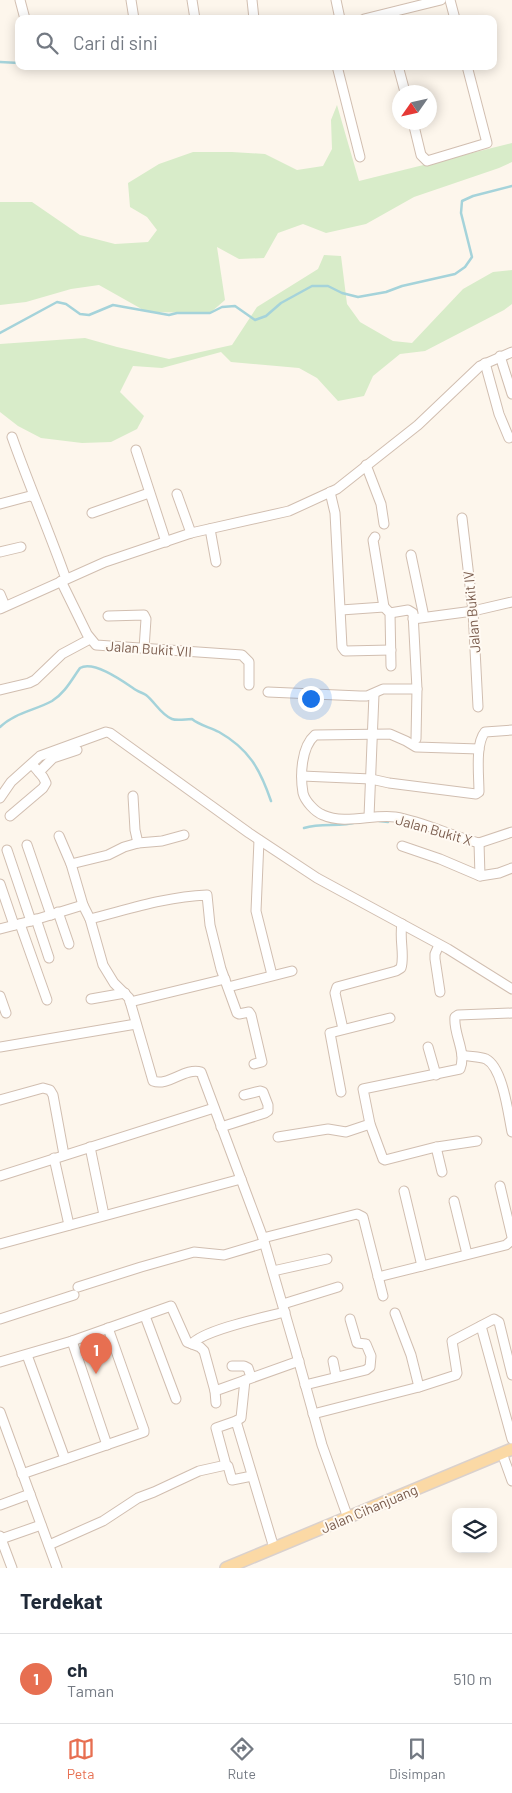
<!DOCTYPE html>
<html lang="id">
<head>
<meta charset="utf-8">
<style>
  body { margin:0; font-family:Barlow,sans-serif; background:#f6f6f7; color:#1f2937 }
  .controls { position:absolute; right:15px; bottom:15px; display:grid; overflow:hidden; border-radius:10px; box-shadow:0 2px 12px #0003 }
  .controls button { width:45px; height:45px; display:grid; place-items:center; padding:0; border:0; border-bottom:1px solid #e0e1e3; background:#fff; color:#1f2937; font:25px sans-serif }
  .compass { position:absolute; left:392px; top:85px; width:45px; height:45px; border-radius:50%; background:#fff; box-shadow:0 2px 12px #0003; rotate:236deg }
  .you { position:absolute; left:310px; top:698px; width:18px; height:18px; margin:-12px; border:4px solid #fff; border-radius:50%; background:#1a73e8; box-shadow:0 0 0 8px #1a73e833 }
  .badge { display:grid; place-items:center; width:32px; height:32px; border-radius:50%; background:#e76f51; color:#fff; font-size:16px; font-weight:700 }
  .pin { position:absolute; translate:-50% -41px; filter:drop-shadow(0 1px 2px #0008) }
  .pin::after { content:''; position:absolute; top:26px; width:18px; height:15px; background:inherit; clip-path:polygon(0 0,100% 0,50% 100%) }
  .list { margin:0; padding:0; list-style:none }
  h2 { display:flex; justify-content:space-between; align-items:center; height:65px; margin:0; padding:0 20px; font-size:21px }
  h2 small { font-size:16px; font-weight:400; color:#747a83 }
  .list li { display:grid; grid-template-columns:32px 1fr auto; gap:15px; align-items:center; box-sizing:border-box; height:90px; padding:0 20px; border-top:1px solid #e0e1e3 }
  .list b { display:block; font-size:19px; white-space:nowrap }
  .list p { margin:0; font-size:16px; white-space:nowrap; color:#747a83 }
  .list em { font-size:16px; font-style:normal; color:#747a83 }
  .icon { flex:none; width:28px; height:28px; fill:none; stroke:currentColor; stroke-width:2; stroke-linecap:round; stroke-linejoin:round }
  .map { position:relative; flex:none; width:512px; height:1568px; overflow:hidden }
  .search { position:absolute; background:#fff; box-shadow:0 2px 12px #0003; left:15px; right:15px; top:15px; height:55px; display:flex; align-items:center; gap:12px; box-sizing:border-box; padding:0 18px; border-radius:10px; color:#747a83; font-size:19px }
  .sheet { height:155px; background:#fff }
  nav { display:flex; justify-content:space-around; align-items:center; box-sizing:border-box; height:70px; border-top:1px solid #e0e1e3; background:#fff; font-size:14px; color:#747a83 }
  nav a { display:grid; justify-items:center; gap:2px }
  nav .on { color:#e76f51 }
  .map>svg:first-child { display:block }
  .green { fill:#d8ecc9 }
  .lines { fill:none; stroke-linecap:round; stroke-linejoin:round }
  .stream { stroke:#a5d3da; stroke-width:2.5 }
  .minor-casing { stroke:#d1beb0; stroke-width:11 }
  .major-casing { stroke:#dad1cd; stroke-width:14 }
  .minor { stroke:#fff; stroke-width:9 }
  .major { stroke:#fbd9a5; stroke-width:11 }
  .labels { text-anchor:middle; stroke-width:4; stroke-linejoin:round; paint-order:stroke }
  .street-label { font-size:14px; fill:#7a5c4d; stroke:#fffaf3 }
</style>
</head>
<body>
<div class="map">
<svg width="512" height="1568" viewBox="0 0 512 1568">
  <rect width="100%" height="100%" fill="#fdf6ec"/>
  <g class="green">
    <polygon points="337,105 359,181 512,143 512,162 499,168 414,197 366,224 326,233 303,224 278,233 264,258 239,259 217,247 225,300 210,313 147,312 99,285 71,289 26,302 0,305 0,202 32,202 80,235 115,244 148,242 157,230 147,217 130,207 128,183 159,164 193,152 232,152 265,154 297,170 323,166 332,149 331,120"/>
    <polygon points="324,255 341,256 347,304 360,322 393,341 412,343 463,289 493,272 512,270 512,304 504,310 425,351 400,354 373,376 364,396 338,401 317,378 299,368 231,362 221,352 162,368 133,366 120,392 144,416 137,429 111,442 82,443 41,438 18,426 0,412 0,344 85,338 117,347 169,359 232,345 257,307 318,269"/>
  </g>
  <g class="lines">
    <g class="stream">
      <polyline points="0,62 19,63"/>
      <polyline points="0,333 57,302 66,304 80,314 89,315 113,305 169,315 177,313 210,313 222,307 235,306 255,320 266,316 281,303 312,286 328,286 342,293 358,297 386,292 402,286 455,274 465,267 472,257 461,213 462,201 473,196 512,186"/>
      <path d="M0,727c14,-14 36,-17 52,-26 13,-8 20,-22 28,-33 14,-8 44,14 56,22 3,2 7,3 10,5 9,7 15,20 26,24 5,2 14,0 20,0 7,6 17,8 27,13 30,17 41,37 52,69"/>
      <polyline points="379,821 388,822"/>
      <path d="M304,828c19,-6 35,0 53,-6"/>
    </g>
    <defs>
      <g id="minor">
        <polyline points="20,0 25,19"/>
        <polyline points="131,0 134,19"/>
        <polyline points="192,0 195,19"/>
        <polyline points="252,0 254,19"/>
        <polyline points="336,0 340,19"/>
        <polyline points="450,0 455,19"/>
        <polyline points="364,19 441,0"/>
        <polyline points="337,66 360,157"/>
        <polyline points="398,66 405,92"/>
        <polyline points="413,122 421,155 427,161 487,143 467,66"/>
        <polyline points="500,356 512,394"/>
        <polyline points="485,363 499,414 509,438"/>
        <path d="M12,437c17,48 37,94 54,142"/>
        <polyline points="136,450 166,542"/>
        <polyline points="366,465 381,504 384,524"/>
        <polyline points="330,492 335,513 342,647 345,651 391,650"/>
        <polyline points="177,494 191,533"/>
        <polyline points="0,504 30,496 33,497"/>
        <polyline points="92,513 149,493"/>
        <polyline points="462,518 473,611 478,707"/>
        <polyline points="210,529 216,562"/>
        <polyline points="375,537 373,540 384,607"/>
        <polyline points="0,552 21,547"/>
        <polyline points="411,555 424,617"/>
        <polyline points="61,581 87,634 96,645 242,655 249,662 249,685"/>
        <polyline points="0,594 5,606"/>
        <polyline points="0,609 105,562 191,533 289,511 337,489 418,425 480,366 512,352"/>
        <polyline points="341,610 384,607 390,613 391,666"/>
        <polyline points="108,616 144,615 146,619 144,649"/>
        <polyline points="413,619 473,611 512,602"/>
        <polyline points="0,690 29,683 35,680 62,654 90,639"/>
        <polyline points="268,692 360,696 367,696 383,689 417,689 413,613 408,610 390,613"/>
        <polyline points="416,739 417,689"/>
        <path d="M479,749l-63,-2 -10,-6 -16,-7 -75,1c-14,12 -15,41 -12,58 2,8 12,19 20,22 22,10 49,-1 72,2 29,5 56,19 84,26"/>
        <polyline points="39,772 53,758 77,750"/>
        <path d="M302,776l69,3 18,4 87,11 3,-2c0,-16 -4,-48 6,-60l27,-2"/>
        <polyline points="133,796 135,830 138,843"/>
        <polyline points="0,798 11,782 40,756 106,732 110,733 249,833 317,878 448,949 512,989"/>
        <polyline points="10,816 43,788 46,783 43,777 32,764"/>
        <polyline points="369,817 374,694"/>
        <polyline points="59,836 71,864 83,905"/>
        <polyline points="259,840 256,911 272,975"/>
        <polyline points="479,843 512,832"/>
        <polyline points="479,843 480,876"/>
        <polyline points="27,845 51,915"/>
        <polyline points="402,846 440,859 480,876 499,873 512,868"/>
        <polyline points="7,850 31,921"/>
        <polyline points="71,864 108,855 124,847 138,843 162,841 184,835"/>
        <polyline points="0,884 14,925"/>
        <polyline points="58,912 69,944"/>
        <polyline points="36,919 49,958"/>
        <path d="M90,919c40,-10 75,-22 117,-24l3,30 11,44 16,44 2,1 10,-2 2,3 11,47 -8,2"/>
        <polyline points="20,924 47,1000"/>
        <path d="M0,929l31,-8 52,-16 7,14 13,46 11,18 15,15 24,83c15,6 32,-14 48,-9l62,166 32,110 27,97 26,73"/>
        <polyline points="439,945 435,954 435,959 440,992"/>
        <polyline points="228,987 292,971"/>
        <polyline points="0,996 6,1013"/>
        <polyline points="91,999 125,993"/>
        <polyline points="130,1002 225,979"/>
        <path d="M343,1029l-8,-36 2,-6 59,-16 5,-3c4,-13 -2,-29 1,-44"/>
        <polyline points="0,1047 136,1024"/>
        <polyline points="428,1047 436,1075"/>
        <path d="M462,1055c8,2 17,1 24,4 17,9 22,54 26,73"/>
        <polyline points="341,1092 330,1033 390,1018"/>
        <polyline points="0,1100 43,1088 50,1090 53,1095 64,1155"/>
        <polyline points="221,1127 265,1113 268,1111 268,1105 263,1092 260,1091 244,1095"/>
        <polyline points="278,1137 328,1129 346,1132 370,1124"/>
        <polyline points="90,1147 104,1215"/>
        <polyline points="437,1147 477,1141"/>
        <polyline points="54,1158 69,1225"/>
        <path d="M442,1172l-6,-25 -51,13 -2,-1 -13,-35 -7,-35 97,-20c7,-17 -7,-35 -5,-52l3,-2 54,-2"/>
        <polyline points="0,1176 214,1108"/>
        <polyline points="500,1186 512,1237"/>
        <polyline points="404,1191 422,1266"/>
        <polyline points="454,1201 467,1254"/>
        <polyline points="263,1238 357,1214 363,1217 383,1296"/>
        <polyline points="0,1244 241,1179"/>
        <polyline points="273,1271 327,1259"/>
        <polyline points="378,1277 506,1245 512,1240"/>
        <polyline points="78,1287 141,1267 194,1252 224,1255 264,1243"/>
        <polyline points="283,1304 338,1287"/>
        <polyline points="395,1313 411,1355 419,1387"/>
        <polyline points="145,1316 176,1399"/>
        <polyline points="0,1319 74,1295"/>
        <polyline points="481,1326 512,1439"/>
        <polyline points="72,1341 107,1445"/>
        <path d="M192,1344c11,-14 73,-27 93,-32"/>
        <polyline points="27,1355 65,1459"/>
        <polyline points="333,1361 336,1376"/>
        <polyline points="0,1362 72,1341 171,1306 187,1342 200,1347 204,1351 215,1391 216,1403"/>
        <polyline points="232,1366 244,1366 248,1368 251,1377"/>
        <polyline points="305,1385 366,1370 370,1367 371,1356 366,1344 357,1343 350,1319"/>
        <polyline points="215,1391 299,1361"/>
        <polyline points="0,1412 57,1568"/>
        <polyline points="313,1414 419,1387 456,1375 457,1373 452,1341 494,1319 499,1322 512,1375"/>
        <polyline points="236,1421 241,1418 245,1380"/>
        <polyline points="502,1453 512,1481"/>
        <polyline points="22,1474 144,1432 144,1430 108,1328"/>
        <polyline points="252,1476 232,1480 228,1466 226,1465 216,1428 236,1421 274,1548"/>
        <polyline points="0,1505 30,1494"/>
        <polyline points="0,1536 12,1568"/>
        <polyline points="1,1539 41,1525"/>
        <polyline points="49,1545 103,1521 138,1498 154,1492 199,1471 226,1465"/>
      </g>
      <polyline id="major" points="226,1568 512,1449"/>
    </defs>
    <use href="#minor" class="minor-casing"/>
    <use href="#major" class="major-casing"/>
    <use href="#minor" class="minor"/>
    <use href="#major" class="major"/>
  </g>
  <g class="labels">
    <g class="street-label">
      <text transform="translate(472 612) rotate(-95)" y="5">Jalan Bukit IV</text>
      <text transform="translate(149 649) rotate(4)" y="5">Jalan Bukit VII</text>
      <text transform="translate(434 830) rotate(16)" y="5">Jalan Bukit X</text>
      <text transform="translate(369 1509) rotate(-23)" y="5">Jalan Cihanjuang</text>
    </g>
  </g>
</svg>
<div class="controls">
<button><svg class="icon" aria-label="layers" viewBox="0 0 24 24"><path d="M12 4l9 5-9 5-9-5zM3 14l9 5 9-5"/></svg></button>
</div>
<svg class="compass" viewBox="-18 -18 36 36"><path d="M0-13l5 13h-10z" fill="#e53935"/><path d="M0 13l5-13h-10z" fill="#747a83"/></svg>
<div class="you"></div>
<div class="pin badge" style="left:96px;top:1374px">1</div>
<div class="search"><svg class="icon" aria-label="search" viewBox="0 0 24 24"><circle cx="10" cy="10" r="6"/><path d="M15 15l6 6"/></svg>Cari di sini</div>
</div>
<section class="sheet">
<h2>Terdekat<small></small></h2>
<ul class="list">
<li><span class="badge">1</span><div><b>ch</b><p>Taman</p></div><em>510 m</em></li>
</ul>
</section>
<nav>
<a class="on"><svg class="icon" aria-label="map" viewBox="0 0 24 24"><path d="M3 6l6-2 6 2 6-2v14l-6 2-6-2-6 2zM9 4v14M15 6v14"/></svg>Peta</a>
<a><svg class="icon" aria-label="directions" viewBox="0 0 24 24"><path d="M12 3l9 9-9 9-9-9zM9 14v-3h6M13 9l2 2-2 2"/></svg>Rute</a>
<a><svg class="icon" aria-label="saved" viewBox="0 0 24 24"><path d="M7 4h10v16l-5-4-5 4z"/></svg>Disimpan</a>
</nav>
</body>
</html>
